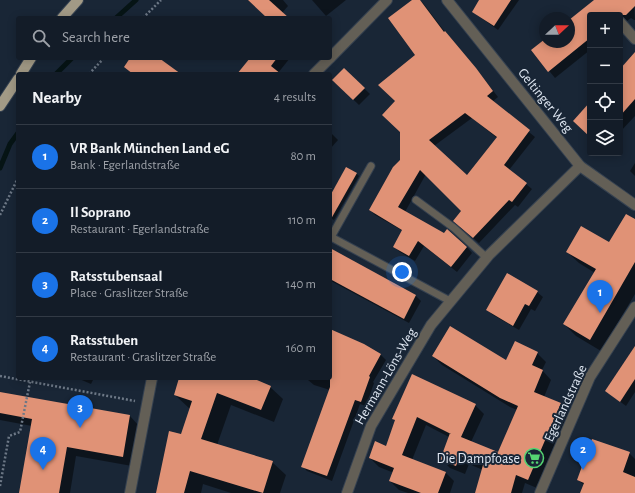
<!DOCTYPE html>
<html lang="en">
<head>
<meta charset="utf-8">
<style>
  body { margin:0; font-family:"Alegreya Sans",sans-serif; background:#1c2530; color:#f1f3f6 }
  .controls { position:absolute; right:12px; top:12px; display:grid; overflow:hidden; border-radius:4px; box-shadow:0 2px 10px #0003 }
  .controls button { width:36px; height:36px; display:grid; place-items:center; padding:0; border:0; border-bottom:1px solid #323a45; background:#131c28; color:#f1f3f6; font:20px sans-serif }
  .compass { position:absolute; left:539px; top:12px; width:36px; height:36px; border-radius:50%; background:#131c28; box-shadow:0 2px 10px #0003; rotate:68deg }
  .you { position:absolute; left:402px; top:272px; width:14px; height:14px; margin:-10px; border:3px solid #fff; border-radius:50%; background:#1a73e8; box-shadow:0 0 0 6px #1a73e833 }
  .badge { display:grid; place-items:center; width:26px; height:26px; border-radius:50%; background:#1a73e8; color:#fff; font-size:13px; font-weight:700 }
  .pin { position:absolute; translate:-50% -33px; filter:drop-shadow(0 1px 2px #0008) }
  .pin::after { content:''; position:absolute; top:21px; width:14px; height:12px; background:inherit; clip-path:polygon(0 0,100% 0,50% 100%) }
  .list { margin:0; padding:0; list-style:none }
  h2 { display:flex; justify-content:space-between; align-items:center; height:52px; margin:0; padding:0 16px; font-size:17px }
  h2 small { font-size:13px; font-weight:400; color:#9da1a8 }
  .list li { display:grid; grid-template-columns:26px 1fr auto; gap:12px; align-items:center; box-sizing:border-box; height:64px; padding:0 16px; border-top:1px solid #323a45 }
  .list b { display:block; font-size:15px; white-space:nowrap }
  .list p { margin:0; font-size:13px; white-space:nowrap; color:#9da1a8 }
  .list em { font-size:13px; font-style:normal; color:#9da1a8 }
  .icon { flex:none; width:22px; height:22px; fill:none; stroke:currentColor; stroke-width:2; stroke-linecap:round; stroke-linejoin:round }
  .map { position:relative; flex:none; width:635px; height:493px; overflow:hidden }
  .search { position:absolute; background:#131c28; box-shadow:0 2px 10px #0003; left:16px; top:16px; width:316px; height:44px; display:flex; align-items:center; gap:10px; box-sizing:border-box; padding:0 14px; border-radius:4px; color:#9da1a8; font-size:15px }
  .panel { position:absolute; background:#131c28; box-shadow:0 2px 10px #0003; left:16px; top:72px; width:316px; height:308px; border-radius:4px }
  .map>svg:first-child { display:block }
  .shadow { fill:#0007; fill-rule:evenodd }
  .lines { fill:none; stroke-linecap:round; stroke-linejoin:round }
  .stream { stroke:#061415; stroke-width:5 }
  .building { fill:#e09276; fill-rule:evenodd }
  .lane-casing { stroke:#354150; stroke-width:9 }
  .street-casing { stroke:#354150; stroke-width:12 }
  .primary-casing { stroke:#354150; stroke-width:12 }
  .path { stroke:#6d7886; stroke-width:2.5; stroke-dasharray:2 2; stroke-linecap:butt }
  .lane { stroke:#635f56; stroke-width:7 }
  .street { stroke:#635f56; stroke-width:10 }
  .primary { stroke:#a29a86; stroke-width:10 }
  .labels { text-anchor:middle; stroke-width:4; stroke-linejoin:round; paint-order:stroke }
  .street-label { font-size:14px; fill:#dfe7f2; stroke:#192636 }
  .poi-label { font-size:14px; fill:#dfe7f2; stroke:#192636; text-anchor:end }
</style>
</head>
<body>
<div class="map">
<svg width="635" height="493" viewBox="0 0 635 493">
  <rect width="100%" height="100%" fill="#192636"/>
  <g class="shadow">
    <polygon points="248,0 283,0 288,6 282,13 287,18 268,18"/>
    <polygon points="312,0 346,0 326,16"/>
    <path d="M414,0h5l4,3 22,29 36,43 17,22 -6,5 43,35 -26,33 23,19 -14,18 -3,-2 -36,38 -19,-16 3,-16 -37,-37 -21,38 62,35 5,6 -15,19 -33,-26 -9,15 -15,-9 -6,-5 9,-16 -28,-16 -5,-5 31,-50v-28l-5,-31 21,-46zM472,118l25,20 -30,39 -33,-31z"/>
    <polygon points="481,0 519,0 498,30 473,12"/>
    <polygon points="596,0 634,0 635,20 634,20 631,18 620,26 620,15 590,15 590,50 555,78 532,50 545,40 545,42 569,42 569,21"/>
    <polygon points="631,56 635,59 635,116 620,132 620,70"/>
    <polygon points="251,58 290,58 278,73 280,74 238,74"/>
    <polygon points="344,69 370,94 359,105 333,80"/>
    <polygon points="330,132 338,140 330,149"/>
    <polygon points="635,163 635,176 630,171"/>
    <polygon points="356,173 359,176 334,220 330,218 330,198"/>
    <polygon points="635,220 635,294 601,351 576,336 564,324 595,273 579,263 567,252 610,244"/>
    <polygon points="330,249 416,296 421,301 409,323 331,281"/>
    <polygon points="537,292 543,297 535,311 531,309 519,330 493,315 487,310"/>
    <polygon points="330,330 364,345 381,355 386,360 373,382 374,383 366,406 360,404 332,481 307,471 302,466 330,390 314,385 308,380 309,378 330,378"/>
    <polygon points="537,353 546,362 542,370 551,380 544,397 560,404 569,413 537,488 525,483 522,493 476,493 483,470 469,464 465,474 450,468 441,459 449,437 426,425 412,460 445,472 454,481 450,493 408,493 399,490 390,481 394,473 379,467 370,458 386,447 396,421 393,419 475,405 484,414 471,442 498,453 517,410 510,407 442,365 433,356 507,361"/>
    <polygon points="635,356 635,392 626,406 606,391"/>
    <polygon points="77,378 94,378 91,384"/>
    <polygon points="180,378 249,378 269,386 283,399 274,422 231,405 217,445 272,462 286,475 280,493 231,493 203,484 201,493 157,493 181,435 190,409 175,395"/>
    <polygon points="0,393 130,416 139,426 132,466 76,456 70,493 21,493 32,426 0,420"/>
    <polygon points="629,453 635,459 635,493 581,493 584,485 578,480"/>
  </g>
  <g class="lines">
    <g class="stream">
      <polyline points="116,18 136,0"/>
      <polyline points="56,74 72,58"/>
      <polyline points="0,168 10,144 18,133"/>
    </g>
  </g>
  <g class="building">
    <polygon points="248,0 269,0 289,18 267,18"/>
    <path d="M412,0h8l24,32 1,-1 31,37 17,23 -6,5 43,34 -26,35 23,18 -15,19 -3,-2 -36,38 -20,-17 8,-10 -41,-41 -22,37 46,26 3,-4 20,18 -16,20 -33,-26 -9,15 -16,-9 9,-17 -33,-20 24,-43 7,-7v-28l-18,-17 13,-14 -17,-16 37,-30 -27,-37zM465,113l32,24 -30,38 -38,-35z"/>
    <polygon points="479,0 511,0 494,26 472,12"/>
    <polygon points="594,0 635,0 635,6 626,15 590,15 590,38 548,72 531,50 545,39 545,42 569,42 569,20"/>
    <polygon points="635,52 635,99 620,116 620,69"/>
    <polygon points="130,58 159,58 181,74 133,74 124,67"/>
    <polygon points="250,58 277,58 271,66 281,74 237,74"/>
    <polygon points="344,68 365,88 353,100 332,80"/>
    <polygon points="590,102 590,137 573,121"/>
    <polygon points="346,167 357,173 331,219 330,218 330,196"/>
    <polygon points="626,214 635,219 635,262 590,340 563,324 596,269 566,252 581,226 609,242"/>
    <polygon points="330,248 416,295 404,319 330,279"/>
    <polygon points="507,273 538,291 529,306 525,304 513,326 486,310"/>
    <polygon points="450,326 506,360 515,341 538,352 532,365 543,370 534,392 561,403 528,480 516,475 511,493 475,493 483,465 460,456 456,466 440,460 450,433 451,434 417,417 402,455 446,472 438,493 421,493 389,481 394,468 369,458 375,441 386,446 395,420 392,419 412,374 476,404 461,437 498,452 518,406 500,398 432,356"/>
    <polygon points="330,329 364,344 381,354 369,376 370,377 361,402 355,400 327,476 301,467 330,387"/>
    <polygon points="635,346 635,379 620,402 605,391"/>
    <polygon points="179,378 252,378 271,386 261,410 217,393 201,439 273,461 263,493 190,471 184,493 156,493 169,431 181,434 192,401 174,395"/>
    <polygon points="0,392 130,415 123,457 67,447 59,493 19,493 32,419 0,413"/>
    <polygon points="592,439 630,452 623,472 635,477 635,493 580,493 584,483 577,480"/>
  </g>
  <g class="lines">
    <defs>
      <g id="lane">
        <polyline points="371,166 331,237 450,301"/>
        <polyline points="416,200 454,228 487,258"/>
      </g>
      <g id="street">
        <polyline points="447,0 580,166 635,205"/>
        <polyline points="620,22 635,39"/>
        <polyline points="330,58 387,0"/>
        <polyline points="314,74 330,58"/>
        <polyline points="130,493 152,378"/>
        <polyline points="347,493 371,426 431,325 489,255 580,166"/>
        <polyline points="540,493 590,377 635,307"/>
      </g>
      <g id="primary">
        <polyline points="62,18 78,0"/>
        <polyline points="21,74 31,58"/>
        <polyline points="0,106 18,79"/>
      </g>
    </defs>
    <use href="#lane" class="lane-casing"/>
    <use href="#street" class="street-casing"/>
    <use href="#primary" class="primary-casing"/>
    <g class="path">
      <polyline points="143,18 161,0"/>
      <polyline points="89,74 104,58"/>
      <polyline points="0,215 18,178"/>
      <polyline points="0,376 135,401"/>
      <polyline points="0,486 9,436 20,432 30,382"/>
    </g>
    <use href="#lane" class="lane"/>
    <use href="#street" class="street"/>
    <use href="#primary" class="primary"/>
  </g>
  <defs>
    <symbol id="supermarket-ring" viewBox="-11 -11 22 22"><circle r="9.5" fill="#192636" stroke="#55d672" stroke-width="1.5"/><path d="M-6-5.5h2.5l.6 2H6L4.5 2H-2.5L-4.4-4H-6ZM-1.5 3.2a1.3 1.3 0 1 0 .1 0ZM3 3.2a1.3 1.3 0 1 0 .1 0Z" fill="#55d672"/></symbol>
  </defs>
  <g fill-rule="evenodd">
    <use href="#supermarket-ring" x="523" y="447" width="22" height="22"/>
  </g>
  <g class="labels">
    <g class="street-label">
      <text transform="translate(546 100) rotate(51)" y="5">Geltinger Weg</text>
      <text transform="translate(385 376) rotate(-60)" y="5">Hermann-Löns-Weg</text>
      <text transform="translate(565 403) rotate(-65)" y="5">Egerlandstraße</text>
    </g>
    <g class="poi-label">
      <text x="520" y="463">Die Dampfoase</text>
    </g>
  </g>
</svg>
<div class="controls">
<button>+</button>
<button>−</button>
<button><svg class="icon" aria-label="locate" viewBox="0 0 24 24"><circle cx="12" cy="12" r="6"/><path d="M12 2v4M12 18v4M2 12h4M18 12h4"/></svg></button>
<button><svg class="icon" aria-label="layers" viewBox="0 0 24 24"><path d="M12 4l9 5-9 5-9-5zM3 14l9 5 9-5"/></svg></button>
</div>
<svg class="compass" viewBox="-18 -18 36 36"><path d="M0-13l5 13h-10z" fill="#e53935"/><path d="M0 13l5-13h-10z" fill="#9da1a8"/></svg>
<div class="you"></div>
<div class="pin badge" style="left:600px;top:313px">1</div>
<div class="pin badge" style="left:583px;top:470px">2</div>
<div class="pin badge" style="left:80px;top:428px">3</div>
<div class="pin badge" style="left:43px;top:470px">4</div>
<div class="search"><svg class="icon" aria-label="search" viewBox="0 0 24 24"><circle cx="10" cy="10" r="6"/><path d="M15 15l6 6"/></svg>Search here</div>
<section class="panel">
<h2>Nearby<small>4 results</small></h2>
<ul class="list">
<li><span class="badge">1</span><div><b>VR Bank München Land eG</b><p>Bank · Egerlandstraße</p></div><em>80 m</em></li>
<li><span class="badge">2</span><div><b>Il Soprano</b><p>Restaurant · Egerlandstraße</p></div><em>110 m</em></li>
<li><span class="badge">3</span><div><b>Ratsstubensaal</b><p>Place · Graslitzer Straße</p></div><em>140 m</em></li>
<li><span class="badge">4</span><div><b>Ratsstuben</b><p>Restaurant · Graslitzer Straße</p></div><em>160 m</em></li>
</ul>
</section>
</div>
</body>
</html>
